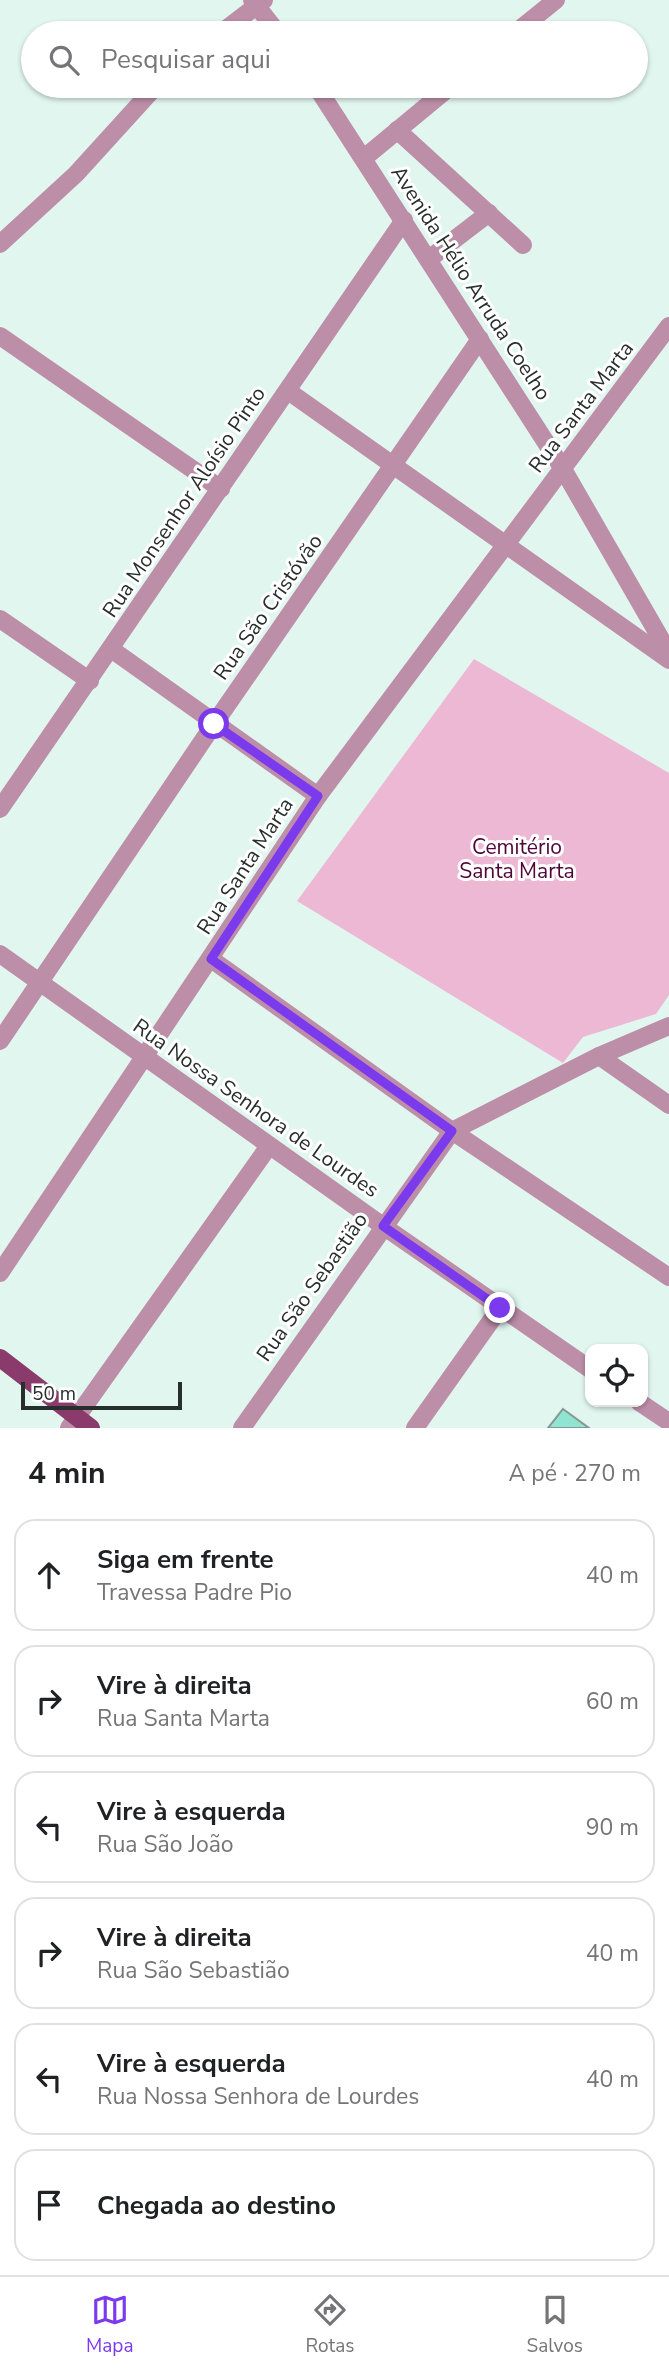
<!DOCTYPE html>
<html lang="pt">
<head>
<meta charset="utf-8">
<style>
  body { margin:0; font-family:"Nunito Sans",sans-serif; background:#f6f6f6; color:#202124 }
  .controls { position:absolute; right:21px; bottom:21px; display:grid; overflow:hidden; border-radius:14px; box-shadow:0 2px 5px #0004 }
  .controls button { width:63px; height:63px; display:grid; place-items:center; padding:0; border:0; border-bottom:2px solid #e0e0e0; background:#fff; color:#202124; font:35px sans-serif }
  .scale { position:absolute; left:21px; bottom:18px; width:161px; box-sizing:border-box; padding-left:7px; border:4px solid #272f2d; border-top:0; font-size:19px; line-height:24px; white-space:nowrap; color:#272f2d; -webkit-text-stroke:5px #fff; paint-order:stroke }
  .stop { position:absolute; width:21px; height:21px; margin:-16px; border:5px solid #7c3aed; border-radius:50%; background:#fff }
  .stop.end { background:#7c3aed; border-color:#fff; box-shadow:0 2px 7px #0008 }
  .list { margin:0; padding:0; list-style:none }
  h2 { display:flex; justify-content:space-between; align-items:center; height:91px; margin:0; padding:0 28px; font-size:30px }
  h2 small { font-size:23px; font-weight:400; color:#757577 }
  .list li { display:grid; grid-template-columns:46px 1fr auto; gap:21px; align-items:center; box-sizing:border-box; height:112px; margin:0 14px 14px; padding:0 14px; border:2px solid #e0e0e0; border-radius:21px }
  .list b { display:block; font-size:26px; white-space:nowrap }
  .list p { margin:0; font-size:23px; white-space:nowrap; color:#757577 }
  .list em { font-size:23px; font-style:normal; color:#757577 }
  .icon { flex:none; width:38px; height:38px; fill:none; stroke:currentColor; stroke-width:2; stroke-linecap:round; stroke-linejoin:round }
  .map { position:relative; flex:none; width:669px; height:1428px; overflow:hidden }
  .search { position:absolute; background:#fff; box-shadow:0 2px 5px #0004; left:21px; right:21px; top:21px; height:77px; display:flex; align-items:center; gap:18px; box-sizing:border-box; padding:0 24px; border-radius:38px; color:#757577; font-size:26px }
  .sheet { height:847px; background:#fff }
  nav { display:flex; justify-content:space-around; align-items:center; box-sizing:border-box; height:98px; border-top:2px solid #e0e0e0; background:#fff; font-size:19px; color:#757577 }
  nav a { display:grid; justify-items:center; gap:4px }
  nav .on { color:#7c3aed }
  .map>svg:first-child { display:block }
  .green { fill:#edb8d4 }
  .building { fill:#90e5d2; stroke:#869893; stroke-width:2 }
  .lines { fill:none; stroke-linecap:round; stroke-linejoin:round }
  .minor { stroke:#bd8ea8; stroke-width:18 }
  .major { stroke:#8b3a6c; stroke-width:18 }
  .route { stroke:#7c3aed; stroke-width:9 }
  .labels { text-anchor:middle; stroke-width:6; stroke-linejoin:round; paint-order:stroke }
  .street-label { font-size:21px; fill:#272f2d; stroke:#fff }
  .park-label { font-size:21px; fill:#500539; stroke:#fff }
</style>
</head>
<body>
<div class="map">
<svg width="669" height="1428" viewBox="0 0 669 1428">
  <rect width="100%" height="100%" fill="#e2f6f0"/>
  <polygon class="green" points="474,659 669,773 669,995 656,1014 583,1037 563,1063 297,901"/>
  <polygon class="building" points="563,1409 589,1428 548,1428"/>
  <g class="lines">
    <g class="minor">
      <polyline points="252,0 278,33"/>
      <polyline points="221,33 264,0"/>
      <polyline points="515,33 556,0"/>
      <polyline points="316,86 563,469 669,653"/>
      <polyline points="397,130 523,245"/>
      <polyline points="364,158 451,86"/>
      <polyline points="0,244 76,174 156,86"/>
      <polyline points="429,259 489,213"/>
      <polyline points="0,336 221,489"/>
      <polyline points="288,391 669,660"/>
      <polyline points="0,619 90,681"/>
      <polyline points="111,649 318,796"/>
      <polyline points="0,809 404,220"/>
      <polyline points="0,954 383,1226 590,1369"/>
      <polyline points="211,959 452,1131 669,1277"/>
      <polyline points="0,1041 214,724 480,339"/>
      <polyline points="599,1056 669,1105"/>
      <polyline points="0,1273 318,796 669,326"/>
      <polyline points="639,1402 669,1422"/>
      <polyline points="69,1428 269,1146"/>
      <polyline points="242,1428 452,1131 599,1056 669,1026"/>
      <polyline points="415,1428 500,1308"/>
    </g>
    <polyline class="major" points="0,1358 91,1428"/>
  </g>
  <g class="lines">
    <polyline class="route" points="214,724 318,796 211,959 452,1131 383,1226 500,1308"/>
  </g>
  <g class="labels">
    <g class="street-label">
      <text transform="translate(471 283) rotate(57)" y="7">Avenida Hélio Arruda Coelho</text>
      <text transform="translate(581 407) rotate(-53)" y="7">Rua Santa Marta</text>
      <text transform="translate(184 502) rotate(-56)" y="7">Rua Monsenhor Aloísio Pinto</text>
      <text transform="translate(268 607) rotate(-55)" y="7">Rua São Cristóvão</text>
      <text transform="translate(245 866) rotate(-57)" y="7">Rua Santa Marta</text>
      <text transform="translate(256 1108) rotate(35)" y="7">Rua Nossa Senhora de Lourdes</text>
      <text transform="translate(312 1287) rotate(-55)" y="7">Rua São Sebastião</text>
    </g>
    <g class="park-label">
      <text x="517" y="854">Cemitério<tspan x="517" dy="24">Santa Marta</tspan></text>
    </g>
  </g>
</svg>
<div class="controls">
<button><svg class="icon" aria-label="locate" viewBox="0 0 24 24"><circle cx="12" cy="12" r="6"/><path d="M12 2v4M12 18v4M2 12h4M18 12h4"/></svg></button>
</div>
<div class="scale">50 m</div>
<div class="stop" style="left:214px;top:724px"></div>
<div class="stop end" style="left:500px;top:1308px"></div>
<div class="search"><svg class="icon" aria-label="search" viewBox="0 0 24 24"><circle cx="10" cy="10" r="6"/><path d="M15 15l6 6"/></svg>Pesquisar aqui</div>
</div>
<section class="sheet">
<h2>4 min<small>A pé · 270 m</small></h2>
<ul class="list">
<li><svg class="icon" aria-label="ahead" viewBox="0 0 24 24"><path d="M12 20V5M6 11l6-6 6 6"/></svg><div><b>Siga em frente</b><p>Travessa Padre Pio</p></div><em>40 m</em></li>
<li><svg class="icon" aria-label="right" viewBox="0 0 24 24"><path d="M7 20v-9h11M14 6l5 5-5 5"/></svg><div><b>Vire à direita</b><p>Rua Santa Marta</p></div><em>60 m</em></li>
<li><svg class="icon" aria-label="left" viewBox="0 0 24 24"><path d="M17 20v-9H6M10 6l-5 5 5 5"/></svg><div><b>Vire à esquerda</b><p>Rua São João</p></div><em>90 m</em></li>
<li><svg class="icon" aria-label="right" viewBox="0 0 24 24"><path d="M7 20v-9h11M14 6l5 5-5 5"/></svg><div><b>Vire à direita</b><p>Rua São Sebastião</p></div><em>40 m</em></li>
<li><svg class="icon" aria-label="left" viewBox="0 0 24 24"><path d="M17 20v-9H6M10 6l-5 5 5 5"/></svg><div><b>Vire à esquerda</b><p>Rua Nossa Senhora de Lourdes</p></div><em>40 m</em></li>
<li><svg class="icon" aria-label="arrive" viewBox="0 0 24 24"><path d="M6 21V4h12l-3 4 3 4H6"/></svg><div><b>Chegada ao destino</b></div></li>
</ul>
</section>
<nav>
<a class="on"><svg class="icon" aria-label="map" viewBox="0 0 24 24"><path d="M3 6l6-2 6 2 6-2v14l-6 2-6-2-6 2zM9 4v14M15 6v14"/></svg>Mapa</a>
<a><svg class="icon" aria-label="directions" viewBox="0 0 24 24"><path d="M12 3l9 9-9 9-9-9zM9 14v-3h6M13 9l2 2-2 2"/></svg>Rotas</a>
<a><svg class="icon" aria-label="saved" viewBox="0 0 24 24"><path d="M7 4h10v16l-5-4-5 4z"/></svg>Salvos</a>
</nav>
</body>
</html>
